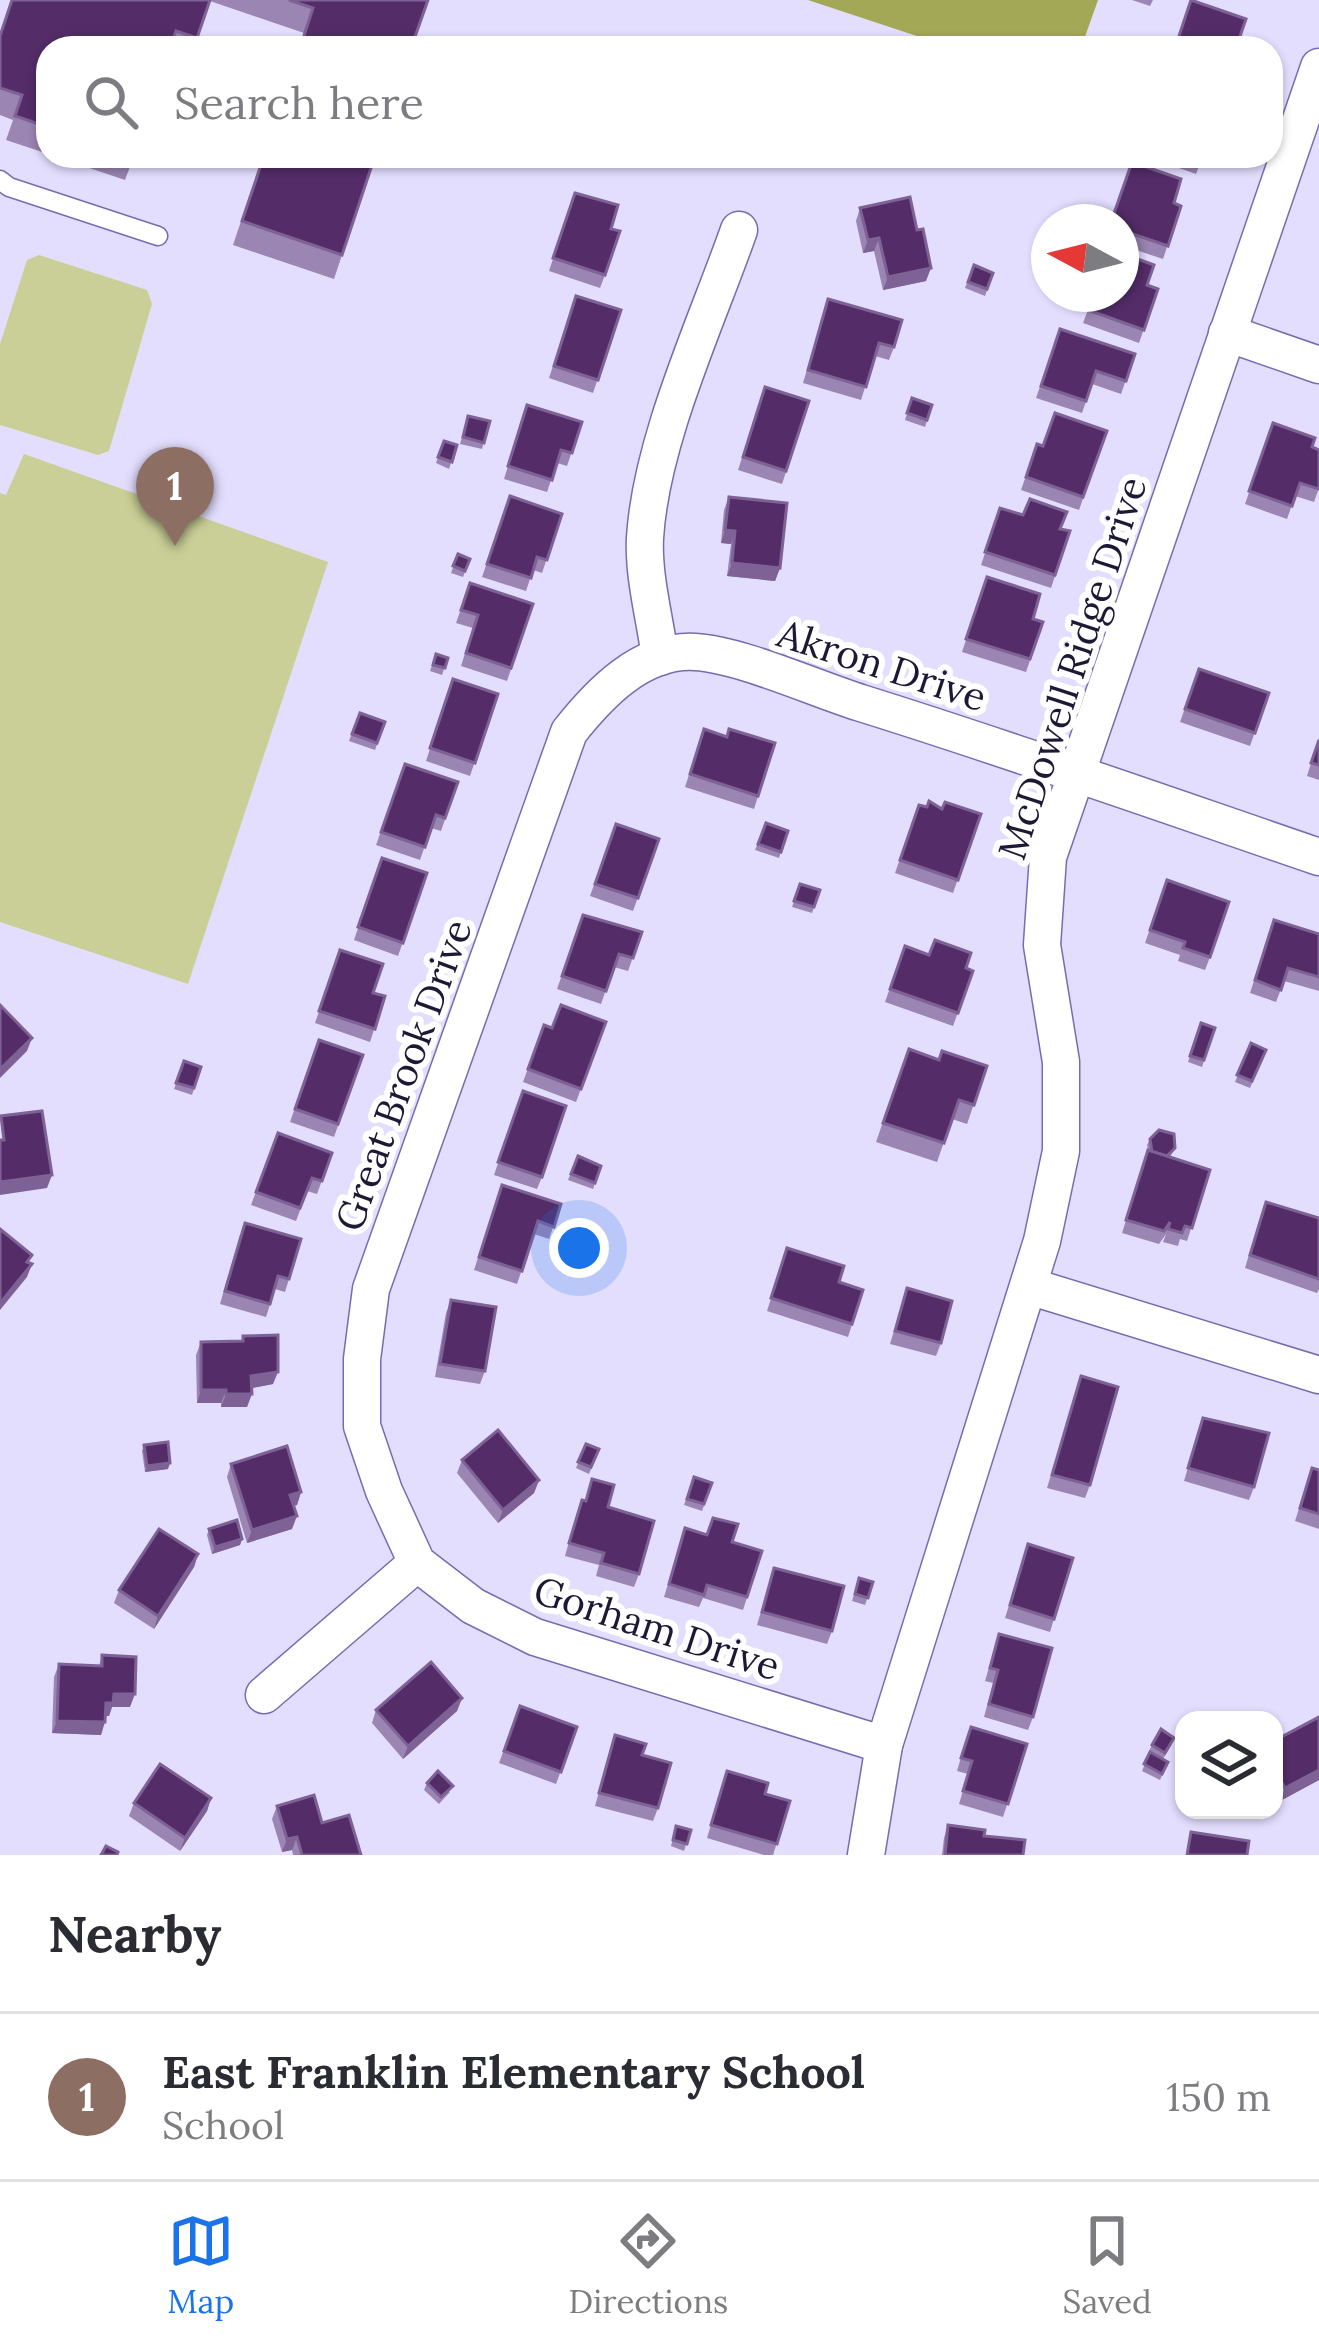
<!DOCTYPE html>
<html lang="en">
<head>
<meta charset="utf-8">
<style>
  body { margin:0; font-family:Lora,serif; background:#f2f2f3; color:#2b2b33 }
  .controls { position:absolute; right:36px; bottom:36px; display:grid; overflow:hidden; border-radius:24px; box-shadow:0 3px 9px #0004 }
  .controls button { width:108px; height:108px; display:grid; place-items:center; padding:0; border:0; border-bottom:3px solid #e1e1e2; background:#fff; color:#2b2b33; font:60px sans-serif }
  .compass { position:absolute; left:1031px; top:204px; width:108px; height:108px; border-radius:50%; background:#fff; box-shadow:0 3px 9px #0004; rotate:277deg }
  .you { position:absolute; left:579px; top:1248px; width:42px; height:42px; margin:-30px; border:9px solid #fff; border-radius:50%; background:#1a73e8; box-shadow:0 0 0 18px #1a73e833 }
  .badge { display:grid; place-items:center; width:78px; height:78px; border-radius:50%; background:#1a73e8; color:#fff; font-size:39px; font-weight:700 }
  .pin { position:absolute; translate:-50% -99px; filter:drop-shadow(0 3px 6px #0008) }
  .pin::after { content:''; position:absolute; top:63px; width:42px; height:36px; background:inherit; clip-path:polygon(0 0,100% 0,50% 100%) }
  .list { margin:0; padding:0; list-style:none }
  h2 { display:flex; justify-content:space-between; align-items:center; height:156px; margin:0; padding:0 48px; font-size:51px }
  h2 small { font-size:39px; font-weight:400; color:#7c7c81 }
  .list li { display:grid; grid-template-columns:78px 1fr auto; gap:36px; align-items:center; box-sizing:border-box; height:168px; padding:0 48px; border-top:3px solid #e1e1e2 }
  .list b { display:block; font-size:45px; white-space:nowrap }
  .list p { margin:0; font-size:39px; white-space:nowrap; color:#7c7c81 }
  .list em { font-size:39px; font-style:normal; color:#7c7c81 }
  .icon { flex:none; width:66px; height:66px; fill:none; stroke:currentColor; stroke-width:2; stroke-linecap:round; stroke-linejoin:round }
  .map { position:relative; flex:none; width:1319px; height:1855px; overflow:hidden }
  .search { position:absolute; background:#fff; box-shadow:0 3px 9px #0004; left:36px; right:36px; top:36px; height:132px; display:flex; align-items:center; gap:30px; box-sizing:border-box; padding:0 42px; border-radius:36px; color:#7c7c81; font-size:45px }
  .sheet { height:324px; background:#fff }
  nav { display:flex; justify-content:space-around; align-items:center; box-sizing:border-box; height:168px; border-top:3px solid #e1e1e2; background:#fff; font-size:33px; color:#7c7c81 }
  nav a { display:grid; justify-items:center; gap:6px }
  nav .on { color:#1a73e8 }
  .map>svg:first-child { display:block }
  .green { fill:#cacf97 }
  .forest { fill:#a2a856 }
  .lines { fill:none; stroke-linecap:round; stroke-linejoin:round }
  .lane-casing { stroke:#796ab1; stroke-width:21 }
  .street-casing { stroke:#796ab1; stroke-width:39 }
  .lane { stroke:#fff; stroke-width:18 }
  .street { stroke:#fff; stroke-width:36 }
  .wall { fill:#9b85b3 }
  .shaded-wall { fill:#7e6195 }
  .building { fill:#532c68; stroke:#7e6195; stroke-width:3 }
  .labels { text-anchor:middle; stroke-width:12; stroke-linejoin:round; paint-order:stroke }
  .street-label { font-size:39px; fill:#1e1834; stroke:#fff }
</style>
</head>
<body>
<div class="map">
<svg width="1319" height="1855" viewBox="0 0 1319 1855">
  <rect width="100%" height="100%" fill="#e3defe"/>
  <g class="green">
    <polygon points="39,255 147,290 152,304 109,451 98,455 0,425 0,344 27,260"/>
    <polygon points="24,454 328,562 188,984 0,922 0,493 6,495"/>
  </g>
  <polygon class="forest" points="808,0 1098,0 1081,48 953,48"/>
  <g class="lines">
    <defs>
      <polyline id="lane" points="0,180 9,187 158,236"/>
      <g id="street">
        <polyline points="1227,333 1319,365"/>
        <path d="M660,657c-5,-38 -17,-81 -15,-119 6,-98 61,-214 94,-308"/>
        <polyline points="1029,1286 1319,1375"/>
        <polyline points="264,1695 417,1563"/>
        <path d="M884,1745l-349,-108 -62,-31 -56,-43 -33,-72 -22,-65v-67l9,-70 198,-557c30,-38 72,-83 126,-80 44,2 121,37 166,51 154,48 306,102 458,154"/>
        <polyline points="866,1855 884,1745 1042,1241 1061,1151 1061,1062 1042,945 1048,857 1319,67"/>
      </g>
    </defs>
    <use href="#lane" class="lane-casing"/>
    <use href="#street" class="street-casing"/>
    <use href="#lane" class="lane"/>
    <use href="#street" class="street"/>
  </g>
  <g class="wall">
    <polygon points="11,0 428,0 304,33 210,1 194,48 48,48 48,154 6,140 13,120 0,115 0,34"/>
    <polygon points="1132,0 1153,0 1150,6"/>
    <polygon points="54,156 134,156 125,180"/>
    <polygon points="263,156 375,156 334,279 233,245"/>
    <polygon points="623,156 643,156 632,166"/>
    <polygon points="1145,156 1203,156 1196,174"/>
    <polygon points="575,193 611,229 605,275 600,288 549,271"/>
    <polygon points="1174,203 1181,206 1163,259 1121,245 1121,222"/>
    <polygon points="860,208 917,230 926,281 883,290 874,251 863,253 856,221"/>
    <polygon points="974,265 993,273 985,296 965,288"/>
    <polygon points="1147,285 1158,289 1139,343 1083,323 1094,294"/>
    <polygon points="576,296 621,310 593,393 549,378"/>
    <polygon points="828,299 894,347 889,360 875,356 861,400 803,383"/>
    <polygon points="1060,329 1135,354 1121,394 1092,384 1082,413 1036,398"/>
    <polygon points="765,387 809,401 782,484 738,470"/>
    <polygon points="912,398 932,405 925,427 905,420"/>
    <polygon points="468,416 490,421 482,449 460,444"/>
    <polygon points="523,418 582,422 567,466 557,463 547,492 504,479"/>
    <polygon points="1273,423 1312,447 1319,488 1314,502 1295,496 1287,519 1245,504"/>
    <polygon points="1107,431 1079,510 1021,490 1037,444 1043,446"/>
    <polygon points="444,441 457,445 449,469 436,463"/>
    <polygon points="510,496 562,514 542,573 533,570 526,591 482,577"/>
    <polygon points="729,497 780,568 775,581 727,576 731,544 721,543 724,510"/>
    <polygon points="1000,508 1070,531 1051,588 981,565"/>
    <polygon points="458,554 470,559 463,577 451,573"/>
    <polygon points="987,577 1033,619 1043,622 1026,672 962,652"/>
    <polygon points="470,583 533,604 507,681 461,666 473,628 456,623"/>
    <polygon points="436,654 448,658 442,675 430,671"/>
    <polygon points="1199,669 1269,693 1250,746 1180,722"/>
    <polygon points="453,679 498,694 470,776 426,761"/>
    <polygon points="360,713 385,722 375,750 349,741"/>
    <polygon points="704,729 727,737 775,743 754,809 685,787"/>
    <polygon points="1319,738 1319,780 1307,776"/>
    <polygon points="405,764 458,782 441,831 431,828 420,860 376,845"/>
    <polygon points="919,805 981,814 953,893 895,873"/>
    <polygon points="766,823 788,831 779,858 755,850"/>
    <polygon points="616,824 659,839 633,911 590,896"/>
    <polygon points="382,858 427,873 398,956 354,940"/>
    <polygon points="1167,880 1210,957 1205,970 1178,961 1180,955 1145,943"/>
    <polygon points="800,884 820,890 812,913 792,907"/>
    <polygon points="583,915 642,932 628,971 614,967 601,1004 557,989"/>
    <polygon points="1274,920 1319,934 1319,991 1284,981 1276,1002 1250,993"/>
    <polygon points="905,946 973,971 953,1026 885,1002"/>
    <polygon points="340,950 373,993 385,996 370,1042 315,1023"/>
    <polygon points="606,1022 576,1102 523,1082 544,1025 552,1028"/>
    <polygon points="1201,1023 1215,1028 1202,1067 1188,1062"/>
    <polygon points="319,1040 363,1055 334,1137 290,1122"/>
    <polygon points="1251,1043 1266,1050 1250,1088 1235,1082"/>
    <polygon points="908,1050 939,1060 987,1066 967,1124 952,1119 937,1162 876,1142"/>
    <polygon points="184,1061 201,1067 192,1095 174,1089"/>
    <polygon points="523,1091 542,1177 537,1189 494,1175"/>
    <polygon points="278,1133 332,1153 317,1194 307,1191 296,1221 251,1205"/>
    <polygon points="1150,1139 1175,1148 1170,1157 1210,1170 1187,1241 1180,1239 1178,1246 1163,1242 1166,1234 1159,1244 1122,1233 1148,1150 1147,1145"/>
    <polygon points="578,1156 601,1166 593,1189 568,1180"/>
    <polygon points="502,1185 561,1204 549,1239 534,1234 517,1284 474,1270"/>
    <polygon points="1261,1214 1319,1218 1319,1289 1317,1293 1245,1268"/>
    <polygon points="240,1235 289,1279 285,1292 275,1289 266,1317 220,1304"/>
    <polygon points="787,1248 839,1282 863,1290 848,1337 767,1311"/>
    <polygon points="907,1288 941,1343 936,1356 890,1344"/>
    <polygon points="451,1300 485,1371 480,1384 435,1377 446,1313"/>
    <polygon points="243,1336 273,1384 252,1388 247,1407 221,1407 221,1403 197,1403 196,1355 201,1342 241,1341"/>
    <polygon points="1081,1376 1090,1485 1085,1498 1047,1488"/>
    <polygon points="1203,1418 1254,1487 1249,1500 1184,1481"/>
    <polygon points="586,1444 599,1449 589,1474 576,1468"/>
    <polygon points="144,1445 168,1469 145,1472 142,1451"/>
    <polygon points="462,1460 539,1480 534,1493 498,1523 457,1473"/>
    <polygon points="231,1464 301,1492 297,1505 294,1506 292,1529 247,1543 227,1477"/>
    <polygon points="1312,1468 1319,1470 1319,1529 1295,1521"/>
    <polygon points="694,1477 712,1483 702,1511 684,1505"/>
    <polygon points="592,1479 639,1574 634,1587 596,1576 599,1565 565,1556 577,1513 582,1500 585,1501"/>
    <polygon points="209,1529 242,1539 240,1545 212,1554 207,1535"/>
    <polygon points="681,1541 732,1542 762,1551 743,1610 703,1598 699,1607 664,1597"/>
    <polygon points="1028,1544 1054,1619 1050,1632 1005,1618"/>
    <polygon points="198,1554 194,1567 154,1629 114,1603 119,1590"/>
    <polygon points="774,1568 832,1631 827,1644 757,1625"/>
    <polygon points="859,1578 873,1582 865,1605 852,1601"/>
    <polygon points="999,1634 1033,1717 1028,1730 984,1717 993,1683 985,1681"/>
    <polygon points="102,1655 130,1707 112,1707 109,1716 105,1716 101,1735 52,1733 54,1677 59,1664 99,1666"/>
    <polygon points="462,1698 457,1711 403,1759 372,1723 376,1710"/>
    <polygon points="520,1706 577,1727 556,1784 499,1763"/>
    <polygon points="1319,1717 1319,1780 1280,1801 1274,1790 1274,1741"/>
    <polygon points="615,1735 658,1808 653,1821 595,1806"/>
    <polygon points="966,1740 1027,1744 1003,1817 959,1804 968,1774 957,1771"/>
    <polygon points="1172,1744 1163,1759 1168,1762 1160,1780 1142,1771 1150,1752 1157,1756 1149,1751 1152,1745"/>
    <polygon points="427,1783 450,1792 439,1804 424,1790"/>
    <polygon points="723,1784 790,1801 773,1855 764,1855 707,1838"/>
    <polygon points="211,1798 207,1811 180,1851 129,1816 134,1803"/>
    <polygon points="277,1806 322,1823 361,1855 293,1855 292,1850 282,1852 272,1819"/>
    <polygon points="948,1825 984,1836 1023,1855 942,1855 944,1838"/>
    <polygon points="676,1826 691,1830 684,1851 671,1846"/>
  </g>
  <g class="shaded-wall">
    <polygon points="879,238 874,251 863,253 868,240"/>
    <polygon points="931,268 926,281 883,290 888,277"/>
    <polygon points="725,530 735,531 731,544 721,543"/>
    <polygon points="732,563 780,568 775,581 727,576"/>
    <polygon points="32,1038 27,1051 0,1078 0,1069"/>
    <polygon points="52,1175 47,1188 0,1195 0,1182"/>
    <polygon points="32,1264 27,1277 0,1310 0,1303"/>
    <polygon points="278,1372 273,1384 247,1389 251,1376"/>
    <polygon points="201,1390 226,1390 221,1403 197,1403"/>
    <polygon points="226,1394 252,1394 247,1407 221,1407"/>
    <polygon points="170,1463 168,1469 145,1472 147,1466"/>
    <polygon points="539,1480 534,1493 498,1523 503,1510"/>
    <polygon points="301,1492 297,1505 286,1508 290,1495"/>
    <polygon points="297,1516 292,1529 247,1543 252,1530"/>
    <polygon points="242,1539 240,1545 212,1554 215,1547"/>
    <polygon points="198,1554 194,1567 154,1629 158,1616"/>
    <polygon points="114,1694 135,1694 130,1707 112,1707 109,1716 101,1716 106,1703"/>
    <polygon points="462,1698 457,1711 403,1759 408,1746"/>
    <polygon points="57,1721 105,1722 101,1735 52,1733"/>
    <polygon points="1319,1770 1319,1780 1280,1801 1285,1788"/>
    <polygon points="211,1798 207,1811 180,1851 185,1838"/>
    <polygon points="297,1837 292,1850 282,1852 287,1839"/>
  </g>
  <g class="building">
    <polygon points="12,0 210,0 197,38 176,31 170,48 48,48 48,127 15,116 22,95 0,88 0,36"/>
    <polygon points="289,0 428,0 411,48 300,48 313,8"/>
    <polygon points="1191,0 1246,19 1236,48 1175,48"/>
    <polygon points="763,44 763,48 726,48"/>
    <polygon points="264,156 375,156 342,255 242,221"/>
    <polygon points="1132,162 1181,179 1174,203 1181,206 1168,246 1121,230 1121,222 1111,222"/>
    <polygon points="575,193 618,205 611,229 620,231 605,275 553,258"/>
    <polygon points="910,197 917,230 923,229 931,268 888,277 879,238 868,240 860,208"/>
    <polygon points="1121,253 1154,265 1147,285 1158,289 1144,330 1088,310 1094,294 1121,294"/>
    <polygon points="974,265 993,273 987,289 968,282"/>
    <polygon points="576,296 621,310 598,380 554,366"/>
    <polygon points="828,299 902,320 894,347 879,343 866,387 808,370"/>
    <polygon points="1060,329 1135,354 1126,381 1096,371 1086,401 1041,386"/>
    <polygon points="765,387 809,401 786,471 743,457"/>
    <polygon points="912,398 932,405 927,420 907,413"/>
    <polygon points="527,405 582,422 572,453 561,450 552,480 508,466"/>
    <polygon points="1055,413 1107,431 1083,497 1026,477 1037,444 1043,446"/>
    <polygon points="468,416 490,421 484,443 463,437"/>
    <polygon points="1273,423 1315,438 1312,447 1319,450 1319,489 1300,483 1292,506 1249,491"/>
    <polygon points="444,441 457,445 452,462 438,457"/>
    <polygon points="510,496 562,514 547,560 537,557 531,578 487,564"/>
    <polygon points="729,497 787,503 780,568 732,563 735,531 725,530"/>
    <polygon points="1030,499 1067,512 1060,529 1070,531 1055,575 985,552 1000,508 1023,515"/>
    <polygon points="458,554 470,559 465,571 453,566"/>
    <polygon points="987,577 1040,594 1033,619 1043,622 1030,659 966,639"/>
    <polygon points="470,583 533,604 511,668 466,653 478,615 461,610"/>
    <polygon points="436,654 448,658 445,668 433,665"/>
    <polygon points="1199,669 1269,693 1255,733 1185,709"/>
    <polygon points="453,679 498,694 475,763 430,748"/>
    <polygon points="360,713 385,722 377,743 352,734"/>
    <polygon points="704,729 727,737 729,729 775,743 758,796 690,774"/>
    <polygon points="1319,740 1319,765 1311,763"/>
    <polygon points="405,764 458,782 445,818 436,815 425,847 381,832"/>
    <polygon points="929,801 942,809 945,802 981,814 958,880 900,860 919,805 927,807"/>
    <polygon points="766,823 788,831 781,852 758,844"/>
    <polygon points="616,824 659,839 638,898 595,884"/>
    <polygon points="382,858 427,873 403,943 358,927"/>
    <polygon points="1167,880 1229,902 1210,957 1183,948 1185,942 1150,930"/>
    <polygon points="800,884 820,890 814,907 794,901"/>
    <polygon points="583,915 642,932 633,958 619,954 606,991 562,976"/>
    <polygon points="1274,920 1319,934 1319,977 1288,968 1281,990 1255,980"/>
    <polygon points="935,940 971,953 966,968 973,971 958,1013 890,989 905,946 929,955"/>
    <polygon points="340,950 383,964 373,993 385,996 375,1029 319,1011"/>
    <polygon points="0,1005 32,1038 0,1069"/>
    <polygon points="561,1005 606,1022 581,1089 528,1069 544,1025 552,1028"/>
    <polygon points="1201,1023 1215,1028 1204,1060 1190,1056"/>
    <polygon points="319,1040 363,1055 338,1124 295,1109"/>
    <polygon points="1251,1043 1266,1050 1252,1081 1237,1075"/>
    <polygon points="909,1049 939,1060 942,1051 987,1066 974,1105 959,1100 944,1143 883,1123"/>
    <polygon points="184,1061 201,1067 194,1088 176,1083"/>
    <polygon points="523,1091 566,1106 542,1177 498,1162"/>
    <polygon points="42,1111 52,1175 0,1182 0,1140 4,1140 1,1116"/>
    <polygon points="1159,1130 1174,1134 1175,1148 1167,1156 1152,1152 1150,1139"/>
    <polygon points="278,1133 332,1153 322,1181 312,1178 300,1208 256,1192"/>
    <polygon points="1148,1150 1210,1170 1192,1228 1185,1226 1182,1233 1168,1229 1170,1222 1164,1231 1126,1220"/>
    <polygon points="578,1156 601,1166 595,1183 571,1174"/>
    <polygon points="502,1185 561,1204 554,1227 538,1221 522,1271 479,1257"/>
    <polygon points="1266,1202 1319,1218 1319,1279 1250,1255"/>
    <polygon points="245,1223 301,1239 289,1279 278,1276 270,1304 225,1291"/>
    <polygon points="0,1229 32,1255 27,1262 32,1264 0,1303"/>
    <polygon points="787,1248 844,1266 839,1282 863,1290 852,1324 771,1298"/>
    <polygon points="907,1288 952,1301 941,1343 895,1331"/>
    <polygon points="451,1300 496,1307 485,1371 440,1364"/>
    <polygon points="278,1335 278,1372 251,1376 252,1394 226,1394 226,1390 201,1390 201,1342 243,1341 243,1336"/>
    <polygon points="1081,1376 1118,1387 1090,1485 1052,1475"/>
    <polygon points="1203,1418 1269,1433 1254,1487 1188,1468"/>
    <polygon points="498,1430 539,1480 503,1510 462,1460"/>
    <polygon points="168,1442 170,1463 147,1466 144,1445"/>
    <polygon points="586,1444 599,1449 591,1467 578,1462"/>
    <polygon points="287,1446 301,1492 290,1495 297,1516 252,1530 231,1464"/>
    <polygon points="1312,1468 1319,1470 1319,1514 1300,1508"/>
    <polygon points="694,1477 712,1483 704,1504 687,1499"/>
    <polygon points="592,1479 614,1485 608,1507 654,1521 639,1574 601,1563 604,1553 569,1543 582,1500 586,1501"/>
    <polygon points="713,1518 738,1524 732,1542 762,1551 747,1597 707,1585 704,1595 669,1584 685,1528 707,1535"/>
    <polygon points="237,1520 242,1539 215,1547 209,1529"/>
    <polygon points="159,1529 198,1554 158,1616 119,1590"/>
    <polygon points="1028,1544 1073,1558 1054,1619 1010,1605"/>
    <polygon points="774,1568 844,1586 832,1631 762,1612"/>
    <polygon points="859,1578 873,1582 868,1598 855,1594"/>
    <polygon points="999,1634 1052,1648 1033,1717 989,1704 998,1670 990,1668"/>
    <polygon points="102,1655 136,1657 135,1694 114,1694 113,1703 106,1703 105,1722 57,1721 59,1664 102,1666"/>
    <polygon points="431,1662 462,1698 408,1746 376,1710"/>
    <polygon points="520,1706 577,1727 561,1772 504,1751"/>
    <polygon points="1319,1717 1319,1770 1285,1788 1274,1768 1274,1741"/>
    <polygon points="971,1727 1027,1744 1008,1804 963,1791 972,1761 961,1758"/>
    <polygon points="1161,1729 1174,1738 1165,1753 1152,1745"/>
    <polygon points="615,1735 646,1744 642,1755 671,1763 658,1808 599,1793"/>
    <polygon points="1150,1752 1168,1762 1162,1774 1144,1764"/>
    <polygon points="160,1764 211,1798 185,1838 134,1803"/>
    <polygon points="438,1771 453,1786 441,1797 427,1783"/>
    <polygon points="727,1771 768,1783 765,1794 790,1801 777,1844 711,1825"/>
    <polygon points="314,1795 322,1823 349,1815 361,1855 302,1855 297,1837 287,1839 277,1806"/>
    <polygon points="948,1825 985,1830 984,1836 1025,1840 1023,1855 945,1855"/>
    <polygon points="676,1826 691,1830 687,1844 673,1840"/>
    <polygon points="1191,1832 1249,1841 1247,1855 1187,1855"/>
    <polygon points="106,1846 118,1852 117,1855 101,1855"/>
  </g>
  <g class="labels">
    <g class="street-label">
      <text transform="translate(882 665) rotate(18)" y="14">Akron Drive</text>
      <text transform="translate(1072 668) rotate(-72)" y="14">McDowell Ridge Drive</text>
      <text transform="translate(403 1075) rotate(-70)" y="14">Great Brook Drive</text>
      <text transform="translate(657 1628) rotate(18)" y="14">Gorham Drive</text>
    </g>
  </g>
</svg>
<div class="controls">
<button><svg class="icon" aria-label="layers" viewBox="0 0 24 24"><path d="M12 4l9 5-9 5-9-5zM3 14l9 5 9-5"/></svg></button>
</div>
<svg class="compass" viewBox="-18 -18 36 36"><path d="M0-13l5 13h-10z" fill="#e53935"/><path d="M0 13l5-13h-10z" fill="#7c7c81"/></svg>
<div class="you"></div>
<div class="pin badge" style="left:175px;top:546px;background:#8d6e63">1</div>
<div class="search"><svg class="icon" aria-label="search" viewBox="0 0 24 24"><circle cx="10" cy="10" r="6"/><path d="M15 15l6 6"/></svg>Search here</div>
</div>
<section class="sheet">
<h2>Nearby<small></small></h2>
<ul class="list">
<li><span class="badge" style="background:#8d6e63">1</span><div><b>East Franklin Elementary School</b><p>School</p></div><em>150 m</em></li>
</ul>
</section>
<nav>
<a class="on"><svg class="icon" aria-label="map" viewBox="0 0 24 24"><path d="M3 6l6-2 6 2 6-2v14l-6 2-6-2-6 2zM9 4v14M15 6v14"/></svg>Map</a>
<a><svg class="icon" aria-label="directions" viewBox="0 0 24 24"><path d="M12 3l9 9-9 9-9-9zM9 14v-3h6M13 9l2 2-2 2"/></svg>Directions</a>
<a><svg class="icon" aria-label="saved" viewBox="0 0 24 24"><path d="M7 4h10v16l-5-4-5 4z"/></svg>Saved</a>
</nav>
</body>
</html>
